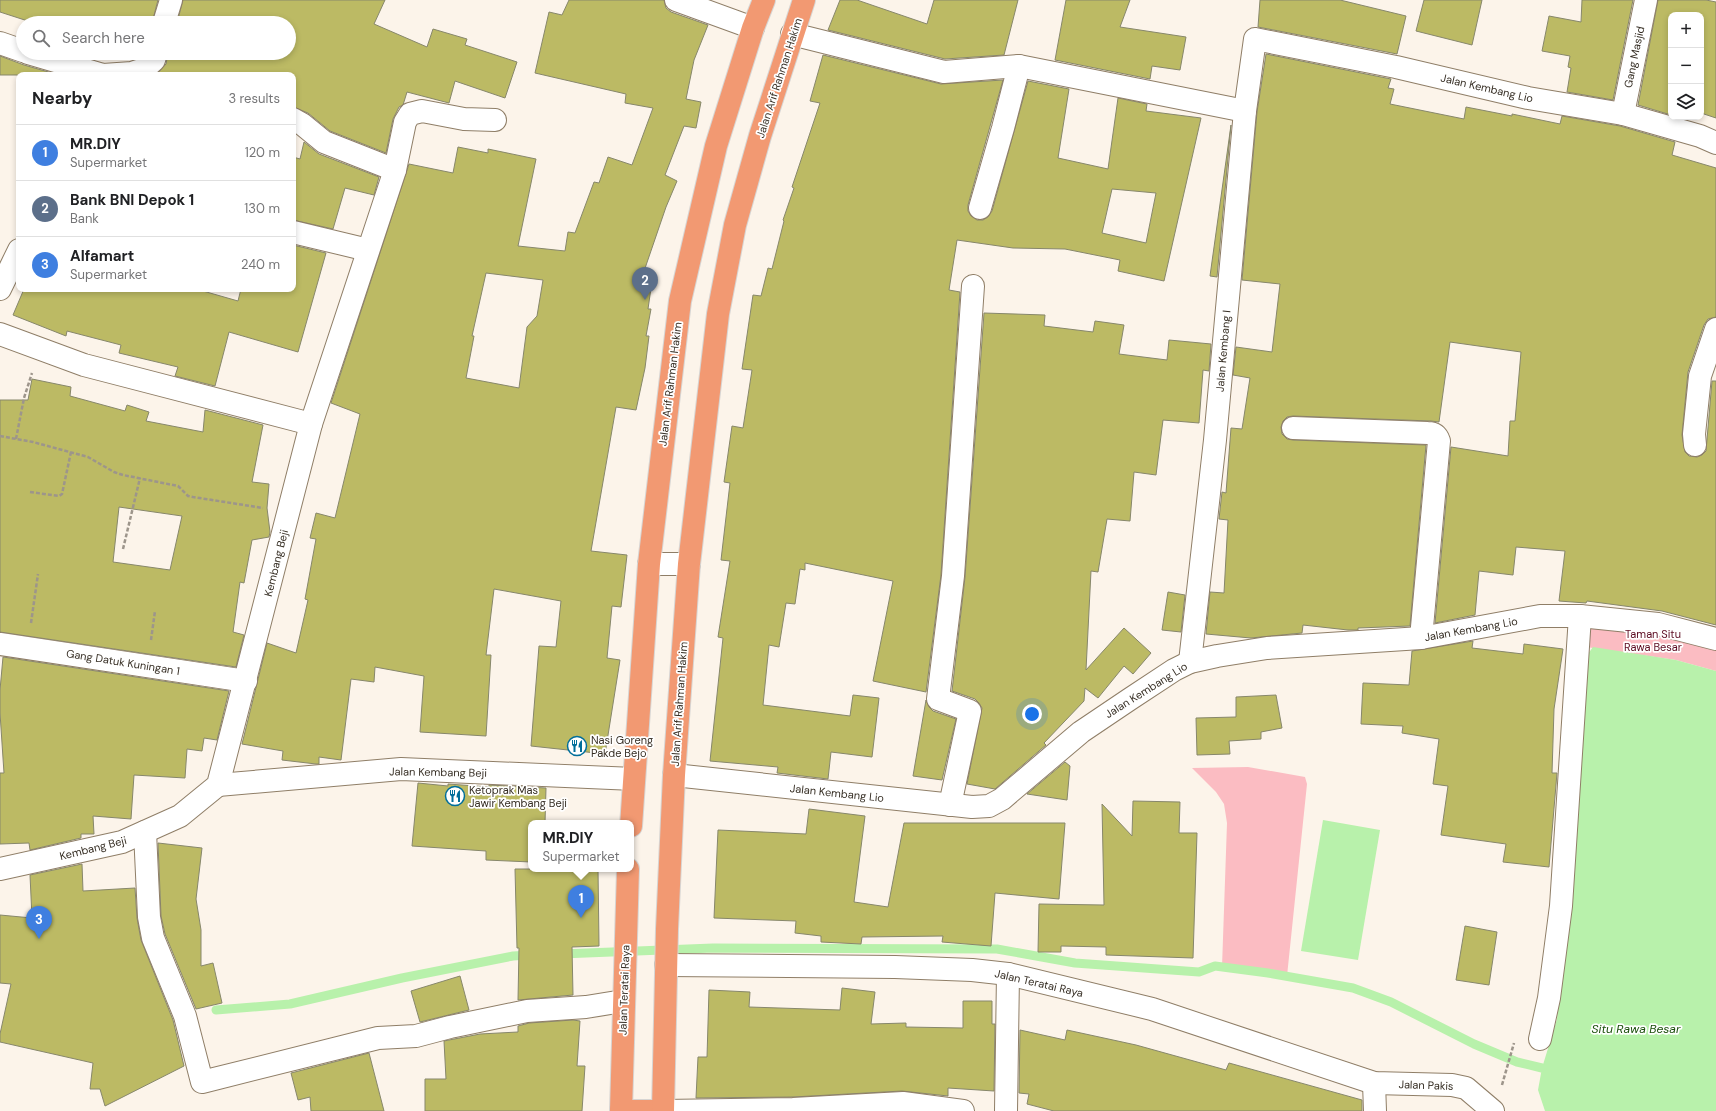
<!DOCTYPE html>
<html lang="en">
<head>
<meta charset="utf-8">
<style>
  body { margin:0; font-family:"DM Sans",sans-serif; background:#f2f2f2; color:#202124 }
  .controls { position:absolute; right:12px; top:12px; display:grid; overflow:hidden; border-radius:8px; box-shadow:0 2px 6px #0003 }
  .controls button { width:36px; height:36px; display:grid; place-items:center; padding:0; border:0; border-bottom:1px solid #e0e0e0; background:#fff; color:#202124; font:20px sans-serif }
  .you { position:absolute; left:1032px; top:714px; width:14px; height:14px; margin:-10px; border:3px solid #fff; border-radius:50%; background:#1a73e8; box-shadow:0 0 0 6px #1a73e833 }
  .badge { display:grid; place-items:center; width:26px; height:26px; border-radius:50%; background:#006e9a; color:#fff; font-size:13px; font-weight:700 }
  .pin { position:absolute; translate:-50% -33px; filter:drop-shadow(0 1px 2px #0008) }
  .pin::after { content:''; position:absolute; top:21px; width:14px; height:12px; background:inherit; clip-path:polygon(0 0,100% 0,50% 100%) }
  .popup { position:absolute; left:528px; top:820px; width:106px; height:52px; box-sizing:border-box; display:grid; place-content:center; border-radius:8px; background:#fff; filter:drop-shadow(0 1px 3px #0005); font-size:13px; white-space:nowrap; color:#757577 }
  .popup b { font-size:15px; color:#202124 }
  .popup::after { content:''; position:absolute; left:50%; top:100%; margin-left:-8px; border:8px solid transparent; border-top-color:#fff }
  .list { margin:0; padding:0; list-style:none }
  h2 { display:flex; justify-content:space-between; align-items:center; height:52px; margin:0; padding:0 16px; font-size:17px }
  h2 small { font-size:13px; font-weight:400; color:#757577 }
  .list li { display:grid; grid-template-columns:26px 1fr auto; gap:12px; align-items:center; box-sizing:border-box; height:56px; padding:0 16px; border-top:1px solid #e0e0e0 }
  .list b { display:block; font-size:15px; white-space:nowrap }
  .list p { margin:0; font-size:13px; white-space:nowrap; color:#757577 }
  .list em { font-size:13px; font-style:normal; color:#757577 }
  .icon { flex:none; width:22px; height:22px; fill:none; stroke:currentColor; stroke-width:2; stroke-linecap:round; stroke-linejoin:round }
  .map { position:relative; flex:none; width:1716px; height:1111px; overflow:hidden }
  .search { position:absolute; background:#fff; box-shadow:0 2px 6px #0003; left:16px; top:16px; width:280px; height:44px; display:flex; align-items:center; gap:10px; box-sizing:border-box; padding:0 14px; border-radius:22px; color:#757577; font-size:15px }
  .panel { position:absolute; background:#fff; box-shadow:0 2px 6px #0003; left:16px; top:72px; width:280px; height:220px; border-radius:8px }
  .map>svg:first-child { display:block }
  .green { fill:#fbbcc2 }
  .water { fill:#b8f1ab }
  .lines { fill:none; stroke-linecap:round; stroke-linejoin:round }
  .stream { stroke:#b8f1ab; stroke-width:9 }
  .building { fill:#bcba64; stroke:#87876b; fill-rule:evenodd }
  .street-casing { stroke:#8f7e67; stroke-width:24 }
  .secondary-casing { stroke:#8f7e67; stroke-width:24 }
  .highway-casing { stroke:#d7d5d3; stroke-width:24 }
  .path { stroke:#9d958b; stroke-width:2.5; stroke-dasharray:4 2; stroke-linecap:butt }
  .street { stroke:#fff; stroke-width:22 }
  .secondary { stroke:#fff; stroke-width:22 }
  .highway { stroke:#f29972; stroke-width:22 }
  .labels { text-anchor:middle; stroke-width:3.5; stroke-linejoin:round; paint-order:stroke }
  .street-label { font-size:11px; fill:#362e24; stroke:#fff }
  .park-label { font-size:11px; fill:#5c0b21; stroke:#fff }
  .poi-label { font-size:11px; fill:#362e24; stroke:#fff; text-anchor:start }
  .water-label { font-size:12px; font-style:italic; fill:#1a4f0a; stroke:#fff }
</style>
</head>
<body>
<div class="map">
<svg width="1716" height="1111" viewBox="0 0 1716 1111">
  <rect width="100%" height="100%" fill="#fcf4ea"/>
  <g class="green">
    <polygon points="1580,616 1716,639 1716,671 1676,660 1579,646"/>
    <polygon points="1248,767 1305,777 1307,784 1287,976 1222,967 1227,823 1224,804 1216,792 1192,768"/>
  </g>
  <g class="water">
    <polygon points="1593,647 1676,660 1716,671 1716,1111 1545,1111 1538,1090 1542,1068 1557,1019 1585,658"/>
    <polygon points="1323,820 1380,830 1358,960 1301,951"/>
  </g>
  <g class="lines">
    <g class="stream">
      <polyline points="561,954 713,948 997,949 1075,963 1199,972 1215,966 1268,973 1353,988 1391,1002 1474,1044 1517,1062 1542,1068"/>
      <polyline points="216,1010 290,1004 402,978 513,956 530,955"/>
    </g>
  </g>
  <g class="building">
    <polygon points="0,0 158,0 152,23 34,23 0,12"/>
    <polygon points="183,0 385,0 374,24 427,47 433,29 467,39 465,45 517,62 505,98 455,81 449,103 407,92 403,105 399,107 393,119 386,153 330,131 308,113 293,107 293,75 156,75 166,64 168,53 289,53 289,23 177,23"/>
    <path d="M569,0h95l2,8 5,4 37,13 -14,35 -8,39 15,3 -5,26 -12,-2 -19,49 12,6 -11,26 -25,73 11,1 -4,28h3l-5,27h3l-4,32 -9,42 -20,-3 -25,144 36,4 -6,52 -9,-1 -5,52 13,2 -15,94 -74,-8 8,-100 17,1 5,-46 -67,-12 -8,66h5l-5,81 -66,-4 4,-56 -49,-9 -1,15 -23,-3 -10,81 -22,-3v7h-3l-34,-4 1,-9 -41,-7 25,-101 29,10 12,-53 -3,-1 11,-60 -6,-1 6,-25 19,5 25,-104 -29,-11 78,-239 44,9 5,-26 30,6v-4l48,10 -18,87 47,5 3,-19 7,1 19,-51 5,1 9,-26 24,8 21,-57 -28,-5 1,-9 -91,-21 14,-61 13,3zM486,273l57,7 -6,36 -10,11 -8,61 -53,-10 8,-42h-2z"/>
    <polygon points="840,0 857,0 927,24 934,0 1018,0 1004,55 945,59 828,30"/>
    <polygon points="1066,0 1130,0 1120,27 1186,37 1180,70 1152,66 1150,79 1055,60"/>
    <polygon points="1260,0 1340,0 1406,16 1397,54 1258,27"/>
    <polygon points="1424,0 1482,0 1472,45 1416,31"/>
    <polygon points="1582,0 1633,0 1613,100 1567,92 1571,68 1568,67 1570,56 1542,51 1549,16 1581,22"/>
    <polygon points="1658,0 1706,0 1716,2 1716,118 1701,113 1701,15 1671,15 1671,115 1638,105"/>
    <polygon points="1266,54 1391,79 1388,88 1394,89 1390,104 1464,119 1466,107 1512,116 1512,114 1560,124 1562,116 1620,126 1675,142 1672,155 1716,168 1716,317 1708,319 1704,325 1688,372 1682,435 1685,452 1689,456 1697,457 1702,455 1706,451 1712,381 1716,381 1716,625 1662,611 1587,601 1586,603 1559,601 1565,551 1516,547 1513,575 1479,571 1475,615 1435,623 1451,447 1508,456 1510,421 1515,421 1521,352 1450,342 1439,422 1431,421 1293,416 1287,417 1283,421 1281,427 1282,434 1287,439 1293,440 1426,445 1410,626 1358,628 1358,630 1348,630 1303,625 1302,633 1251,638 1206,634 1210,592 1224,593 1228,520 1219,519 1222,492 1226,493 1231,428 1242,429 1250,378 1233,375 1236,347 1272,352 1280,284 1242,280 1257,112"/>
    <path d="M823,55l118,29 62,-4 -35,125v6l3,5 6,4h6l5,-3 4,-6 36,-130 41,8 -11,69 50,11 10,-71 29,6 -1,7 55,7 -37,163 -46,-10 2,-11 -55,-11 -52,-1 -56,-8 -8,50 11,2 -19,283 -15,117 -53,-11 20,-100 -88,-18v7l-5,-1 -5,35 -9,-1 -7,44 -10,-2 -6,60 87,11 3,-21 26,3 -7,59 -41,-5 -3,27 -51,-6 1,-6 -68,-6 13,-123 -5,-1 12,-76 -9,-1 9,-77 -6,-1 8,-56 11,2 9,-58 -10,-1 11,-74 8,1 7,-28 4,1 12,-48 -1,-1 11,-32 -2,-1 28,-84 -10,-2zM1112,189l44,4 -10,50 -44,-10z"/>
    <polygon points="0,56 24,65 59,75 0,75"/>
    <polygon points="1231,125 1217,277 1210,276"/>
    <polygon points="304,142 319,154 379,177 374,195 345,188 333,229 293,220 293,157 300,159"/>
    <polygon points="293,245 326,253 298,352 229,332 215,386 175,376 178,367 119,353 121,345 67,331 66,336 13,315 24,289 196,289 238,301 241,289 293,289"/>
    <polygon points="984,313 1045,315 1044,326 1093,332 1095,321 1124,325 1119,354 1167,360 1169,340 1211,344 1209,371 1203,370 1199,423 1163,420 1156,475 1134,472 1130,521 1107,519 1098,572 1091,571 1086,670 1124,628 1151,653 1133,674 1124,666 1098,698 1085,688 1084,701 1044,743 1046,745 995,789 967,784 982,708 979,703 975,699 952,691 965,577"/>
    <path d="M32,379l39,8 -1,9 55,15 2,-6 22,7 -3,9 57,11 2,-22 58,15 -11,57 17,2 -2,24 3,24 -1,5 -17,3 -8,43 -4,-1 -7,50 11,3 -8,32 -236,-35v-232h28zM119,507l63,9 -12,54 -57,-8z"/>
    <polygon points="1168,592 1185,595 1181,632 1162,630"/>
    <polygon points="1473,641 1472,648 1523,654 1524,644 1563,649 1554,709 1552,773 1557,773 1549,867 1503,862 1506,844 1441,835 1448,786 1433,784 1439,739 1402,733 1403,726 1361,724 1363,683 1409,685 1412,651"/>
    <polygon points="3,657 229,691 217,740 204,738 202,751 187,749 185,778 134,775 131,819 93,816 94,834 81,834 81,838 30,850 29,843 0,844 0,773 4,773 0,713 0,690"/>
    <polygon points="1276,695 1282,728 1261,732 1261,739 1229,741 1230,754 1197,755 1196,718 1236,717 1236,697"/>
    <polygon points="926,700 929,707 933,711 956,719 942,780 913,776"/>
    <polygon points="1065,762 1070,766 1067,800 1027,794"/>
    <polygon points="418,783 448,786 448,784 489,787 489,785 546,788 545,823 531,823 531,862 486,860 486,851 412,846"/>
    <polygon points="1133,801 1180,802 1179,833 1197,833 1193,958 1106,955 1106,947 1061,946 1061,952 1038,952 1039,904 1104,905 1102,804 1132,836"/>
    <polygon points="809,809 865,816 854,902 888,907 904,823 1065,823 1059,899 995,893 991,946 942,942 943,936 862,937 861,944 821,942 821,936 795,933 796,921 714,918 718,830 806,834"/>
    <polygon points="158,843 202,848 196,899 201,930 201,966 213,963 222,1003 196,1009 165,934 161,916"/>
    <polygon points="82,864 83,891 135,888 137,918 141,940 173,1020 184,1066 105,1106 100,1089 90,1089 93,1063 0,1042 0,1034 11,984 0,983 0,915 32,918 30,875"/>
    <polygon points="515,869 598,869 599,946 572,947 573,995 518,1000 519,948 517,948"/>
    <polygon points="1465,926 1497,932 1489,985 1456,980"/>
    <polygon points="460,976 469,1010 420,1022 411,991"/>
    <polygon points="842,988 875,992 871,1024 906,1023 906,1027 963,1028 963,1001 992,1001 992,1024 995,1024 994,1091 948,1088 948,1096 902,1091 793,1097 696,1098 698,1057 707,1057 709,990 750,992 749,1007 840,1010"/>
    <polygon points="573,1020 580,1021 577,1066 585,1066 582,1111 425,1111 425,1079 446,1079 444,1041 480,1034 518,1032 518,1026 529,1023"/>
    <polygon points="1020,1030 1065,1040 1067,1030 1136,1045 1226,1070 1229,1063 1362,1100 1362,1111 1054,1111 1027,1104 1029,1094 1019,1093"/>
    <polygon points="369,1053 384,1111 311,1111 310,1097 298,1100 291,1073"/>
  </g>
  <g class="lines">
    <defs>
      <g id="street">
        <polyline points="676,0 753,28"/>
        <polyline points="164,23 171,0"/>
        <polyline points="792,34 944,72 1019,66 1245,111"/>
        <polyline points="0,43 23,51"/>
        <polyline points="28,53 103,75 132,73 144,69 154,60 156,53"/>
        <polyline points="1623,114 1646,0"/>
        <polyline points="293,119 302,124 324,142 395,170"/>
        <polyline points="980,208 1003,128 1019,66"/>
        <polyline points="293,232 368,250"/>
        <polyline points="0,289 19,250"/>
        <polyline points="0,334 84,365 311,424"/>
        <path d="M1293,428l135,5c7,0 9,2 11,8l-18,197"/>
        <polyline points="1695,445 1694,434 1700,376 1716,329"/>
        <polyline points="0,644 246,681"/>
        <polyline points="1190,662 1215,440 1245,111 1255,39 1396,67 1528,98 1623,114 1700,136 1716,143"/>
        <polyline points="674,775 972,807 989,806 1002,799 1081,732 1130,699 1174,670 1190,662 1217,656 1267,648 1421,638 1540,616 1580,616 1658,624 1716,639"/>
        <polyline points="218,785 401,769 634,779"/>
        <polyline points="950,805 970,711 938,699 953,576 973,286"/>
        <polyline points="145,832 149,917 153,938 185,1016 202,1082 378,1038 416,1036 450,1027 527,1011 586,1007 623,1001"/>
        <polyline points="0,869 122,842 180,816 218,785 311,424 395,170 405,122 410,114 422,111 464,119 495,120"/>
        <polyline points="666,965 895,967 972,970 1008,974 1152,1009 1374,1083 1452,1085 1466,1088 1493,1111"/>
        <polyline points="1540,1039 1549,998 1561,906 1580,616"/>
        <polyline points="1374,1083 1375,1111"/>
        <polyline points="663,1111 793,1109 903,1103 963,1111"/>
        <polyline points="1006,1111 1008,974"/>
      </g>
      <polyline id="secondary" points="649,564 689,564"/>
      <g id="highway">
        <polyline points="631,826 649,564 680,301 716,146 753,28 764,0"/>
        <polyline points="621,1111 628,869"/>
        <polyline points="621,1111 663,1111"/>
        <polyline points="663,1111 667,929 674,775 689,564 718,314 735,225 760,136 804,0"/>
      </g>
    </defs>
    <use href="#street" class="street-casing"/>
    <use href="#secondary" class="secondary-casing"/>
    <use href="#highway" class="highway-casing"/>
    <g class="path">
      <polyline points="0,436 33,442 88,457 114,472 123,475 178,486 188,496 193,497 263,508"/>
      <polyline points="16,439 24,398 32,373"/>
      <polyline points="30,492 59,496 62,494 71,452"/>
      <polyline points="123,549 140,478"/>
      <polyline points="31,623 38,574"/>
      <polyline points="151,640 155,611"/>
      <polyline points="1502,1085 1514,1043"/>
    </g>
    <use href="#street" class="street"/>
    <use href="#secondary" class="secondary"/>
    <use href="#highway" class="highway"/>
  </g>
  <defs>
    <symbol id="restaurant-ring" viewBox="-11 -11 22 22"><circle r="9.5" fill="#fff" stroke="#006e9a" stroke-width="1.5"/><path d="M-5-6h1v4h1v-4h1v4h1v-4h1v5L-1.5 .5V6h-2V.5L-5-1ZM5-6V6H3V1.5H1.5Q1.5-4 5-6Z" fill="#006e9a"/></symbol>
  </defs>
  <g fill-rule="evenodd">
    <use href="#restaurant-ring" x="566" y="735" width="22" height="22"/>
    <use href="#restaurant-ring" x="444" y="785" width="22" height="22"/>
  </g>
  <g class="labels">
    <g class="street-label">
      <text transform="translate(1634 57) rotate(-78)" y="4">Gang Masjid</text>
      <text transform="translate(779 78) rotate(-72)" y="4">Jalan Arif Rahman Hakim</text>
      <text transform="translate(1487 88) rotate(13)" y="4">Jalan Kembang Lio</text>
      <text transform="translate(1223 351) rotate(-85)" y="4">Jalan Kembang I</text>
      <text transform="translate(670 384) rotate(-83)" y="4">Jalan Arif Rahman Hakim</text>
      <text transform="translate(276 563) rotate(-76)" y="4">Kembang Beji</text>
      <text transform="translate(1471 629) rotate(-10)" y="4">Jalan Kembang Lio</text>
      <text transform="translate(123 662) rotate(9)" y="4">Gang Datuk Kuningan 1</text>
      <text transform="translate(1146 690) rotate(-32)" y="4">Jalan Kembang Lio</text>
      <text transform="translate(679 704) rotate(-86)" y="4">Jalan Arif Rahman Hakim</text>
      <text transform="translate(438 772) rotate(1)" y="4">Jalan Kembang Beji</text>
      <text transform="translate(837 793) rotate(6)" y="4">Jalan Kembang Lio</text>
      <text transform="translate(93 848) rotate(-14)" y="4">Kembang Beji</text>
      <text transform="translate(1039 983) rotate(13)" y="4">Jalan Teratai Raya</text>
      <text transform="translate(624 990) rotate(-88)" y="4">Jalan Teratai Raya</text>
      <text transform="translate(1426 1085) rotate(2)" y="4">Jalan Pakis</text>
    </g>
    <g class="park-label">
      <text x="1653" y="638">Taman Situ<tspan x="1653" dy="13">Rawa Besar</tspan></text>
    </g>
    <g class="poi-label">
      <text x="591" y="744">Nasi Goreng<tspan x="591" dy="13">Pakde Bejo</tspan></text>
      <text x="469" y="794">Ketoprak Mas<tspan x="469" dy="13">Jawir Kembang Beji</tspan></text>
    </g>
    <g class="water-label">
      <text x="1636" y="1033">Situ Rawa Besar</text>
    </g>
  </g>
</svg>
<div class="controls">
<button>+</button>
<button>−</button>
<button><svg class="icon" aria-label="layers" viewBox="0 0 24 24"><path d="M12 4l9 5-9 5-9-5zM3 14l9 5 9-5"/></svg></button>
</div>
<div class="you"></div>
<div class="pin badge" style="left:581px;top:918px;background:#3f7fe0">1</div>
<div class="popup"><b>MR.DIY</b>Supermarket</div>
<div class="pin badge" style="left:645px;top:300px;background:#5c6f8a">2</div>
<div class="pin badge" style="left:39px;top:939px;background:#3f7fe0">3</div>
<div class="search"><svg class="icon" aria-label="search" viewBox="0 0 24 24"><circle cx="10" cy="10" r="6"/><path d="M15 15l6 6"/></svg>Search here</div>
<section class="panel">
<h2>Nearby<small>3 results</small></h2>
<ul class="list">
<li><span class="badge" style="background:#3f7fe0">1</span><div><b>MR.DIY</b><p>Supermarket</p></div><em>120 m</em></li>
<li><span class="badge" style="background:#5c6f8a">2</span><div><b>Bank BNI Depok 1</b><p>Bank</p></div><em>130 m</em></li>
<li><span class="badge" style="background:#3f7fe0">3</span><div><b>Alfamart</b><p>Supermarket</p></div><em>240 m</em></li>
</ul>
</section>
</div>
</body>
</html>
